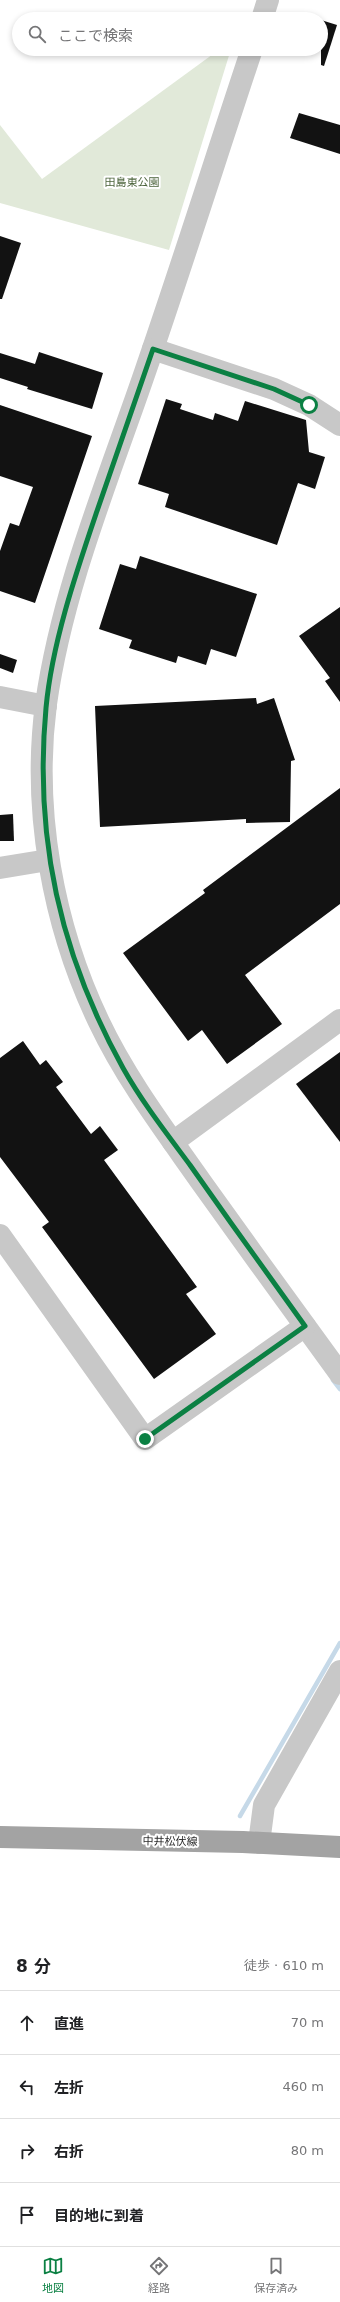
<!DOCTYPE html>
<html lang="ja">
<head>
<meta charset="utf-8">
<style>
  body { margin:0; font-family:"DejaVu Sans","Noto Sans JP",sans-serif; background:#f2f2f2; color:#202124 }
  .stop { position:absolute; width:12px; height:12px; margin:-9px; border:3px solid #0b8043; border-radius:50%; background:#fff }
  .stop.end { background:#0b8043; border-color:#fff; box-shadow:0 1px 4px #0008 }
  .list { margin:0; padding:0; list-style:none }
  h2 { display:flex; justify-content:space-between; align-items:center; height:52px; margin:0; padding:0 16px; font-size:17px }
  h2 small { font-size:13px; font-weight:400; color:#757577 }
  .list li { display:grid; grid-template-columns:26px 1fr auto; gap:12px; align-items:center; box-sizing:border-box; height:64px; padding:0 16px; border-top:1px solid #e0e0e0 }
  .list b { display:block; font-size:15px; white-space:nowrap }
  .list em { font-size:13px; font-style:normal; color:#757577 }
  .icon { flex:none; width:22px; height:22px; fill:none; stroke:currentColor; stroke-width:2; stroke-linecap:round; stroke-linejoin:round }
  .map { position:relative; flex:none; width:340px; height:1938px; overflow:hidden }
  .search { position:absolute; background:#fff; box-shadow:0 2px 6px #0003; left:12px; right:12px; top:12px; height:44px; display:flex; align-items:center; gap:10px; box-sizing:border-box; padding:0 14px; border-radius:22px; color:#757577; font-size:15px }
  .sheet { height:308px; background:#fff }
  nav { display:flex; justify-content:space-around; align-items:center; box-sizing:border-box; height:56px; border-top:1px solid #e0e0e0; background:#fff; font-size:11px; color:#757577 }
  nav a { display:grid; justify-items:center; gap:2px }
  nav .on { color:#0b8043 }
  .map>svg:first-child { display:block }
  .green { fill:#e1e9d9 }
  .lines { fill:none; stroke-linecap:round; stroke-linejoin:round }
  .stream { stroke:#c6d9e8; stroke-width:4.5 }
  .building { fill:#121212 }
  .minor { stroke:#c8c8c8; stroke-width:22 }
  .major { stroke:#a3a3a3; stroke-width:22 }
  .route { stroke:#0b8043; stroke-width:5 }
  .labels { text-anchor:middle; stroke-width:4; stroke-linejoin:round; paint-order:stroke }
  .park-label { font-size:11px; fill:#4c643c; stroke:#fff }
  .street-label { font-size:11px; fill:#2b2b2b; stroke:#fff }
</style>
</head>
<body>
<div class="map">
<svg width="340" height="1938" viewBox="0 0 340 1938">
  <rect width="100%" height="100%" fill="#fff"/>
  <polygon class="green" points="220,49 231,49 169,250 0,203 0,125 42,179"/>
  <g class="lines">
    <g class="stream">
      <polyline points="333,1380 340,1389"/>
      <polyline points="240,1816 340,1643"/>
    </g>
  </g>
  <g class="building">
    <polygon points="321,20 337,25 324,66 321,65"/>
    <polygon points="299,113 340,125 340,154 290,138"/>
    <polygon points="0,236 21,243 2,299 0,299"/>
    <polygon points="39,352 103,373 92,409 27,389 28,387 0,378 0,353 35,364"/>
    <polygon points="166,399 182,404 180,409 213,420 215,413 238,421 245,401 306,420 309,452 325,457 315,489 298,483 277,545 165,507 169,494 138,484"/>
    <polygon points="0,405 92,436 35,603 0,591 0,551 10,523 19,526 33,487 0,476"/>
    <polygon points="140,556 257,594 236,657 211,649 206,665 178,656 176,663 129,648 132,640 99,629 120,564 136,569"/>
    <polygon points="340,607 340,702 325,681 330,678 299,636"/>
    <polygon points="0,654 17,660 13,673 0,668"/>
    <polygon points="256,698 257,704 274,698 295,760 291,761 290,822 246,823 246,819 100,827 95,706"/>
    <polygon points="340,788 340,904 245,975 282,1024 227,1064 202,1030 188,1041 123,953 205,893 203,890"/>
    <polygon points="13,814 14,841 0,841 0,815"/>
    <polygon points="23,1041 40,1065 46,1060 63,1082 56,1087 91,1134 100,1126 118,1150 104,1160 197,1287 186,1294 216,1334 154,1379 42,1227 49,1222 0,1157 0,1058"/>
    <polygon points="340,1052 340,1142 296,1084"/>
  </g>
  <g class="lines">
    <g class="minor">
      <polyline points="262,19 268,0"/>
      <path d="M252,49c-36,108 -70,216 -107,323 -37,108 -83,218 -99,332 -14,107 7,222 53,318 28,59 68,111 105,164 45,63 90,125 136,188"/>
      <polyline points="153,349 274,389 309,405 340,425"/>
      <polyline points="0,697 46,706"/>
      <polyline points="0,868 48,860"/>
      <polyline points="173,1142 340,1020"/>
      <polyline points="0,1235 145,1439 305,1326"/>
      <polyline points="259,1843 264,1805 340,1671"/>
    </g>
    <polyline class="major" points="0,1837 243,1842 340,1847"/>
  </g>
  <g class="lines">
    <path class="route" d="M145,1439l160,-113c-39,-54 -77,-107 -115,-161 -23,-31 -48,-63 -67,-97 -63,-114 -89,-230 -77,-360 6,-65 30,-135 51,-197 19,-54 37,-108 56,-162l121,40 35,16"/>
  </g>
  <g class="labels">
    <g class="park-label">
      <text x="132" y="186">田島東公園</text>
    </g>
    <g class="street-label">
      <text transform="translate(170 1841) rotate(1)" y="4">中井松伏線</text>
    </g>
  </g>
</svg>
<div class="stop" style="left:309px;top:405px"></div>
<div class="stop end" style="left:145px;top:1439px"></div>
<div class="search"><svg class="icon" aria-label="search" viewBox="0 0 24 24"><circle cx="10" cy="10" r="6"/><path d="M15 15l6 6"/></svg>ここで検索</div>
</div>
<section class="sheet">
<h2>8 分<small>徒歩 · 610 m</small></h2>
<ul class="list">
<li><svg class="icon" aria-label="ahead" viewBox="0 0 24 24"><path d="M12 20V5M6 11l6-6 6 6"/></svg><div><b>直進</b></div><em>70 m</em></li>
<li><svg class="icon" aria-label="left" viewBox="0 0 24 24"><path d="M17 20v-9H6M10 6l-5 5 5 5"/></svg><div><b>左折</b></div><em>460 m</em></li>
<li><svg class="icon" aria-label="right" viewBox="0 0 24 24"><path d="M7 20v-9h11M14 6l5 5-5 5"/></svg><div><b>右折</b></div><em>80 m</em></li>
<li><svg class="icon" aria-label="arrive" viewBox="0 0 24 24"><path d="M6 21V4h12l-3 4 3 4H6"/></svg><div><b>目的地に到着</b></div></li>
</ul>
</section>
<nav>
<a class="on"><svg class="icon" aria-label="map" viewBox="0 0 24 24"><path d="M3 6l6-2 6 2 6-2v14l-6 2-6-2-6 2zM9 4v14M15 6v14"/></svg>地図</a>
<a><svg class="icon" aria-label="directions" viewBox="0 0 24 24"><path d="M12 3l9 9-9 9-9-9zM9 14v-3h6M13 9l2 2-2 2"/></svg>経路</a>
<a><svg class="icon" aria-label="saved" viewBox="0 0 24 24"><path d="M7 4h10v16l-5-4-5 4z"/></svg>保存済み</a>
</nav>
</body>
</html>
